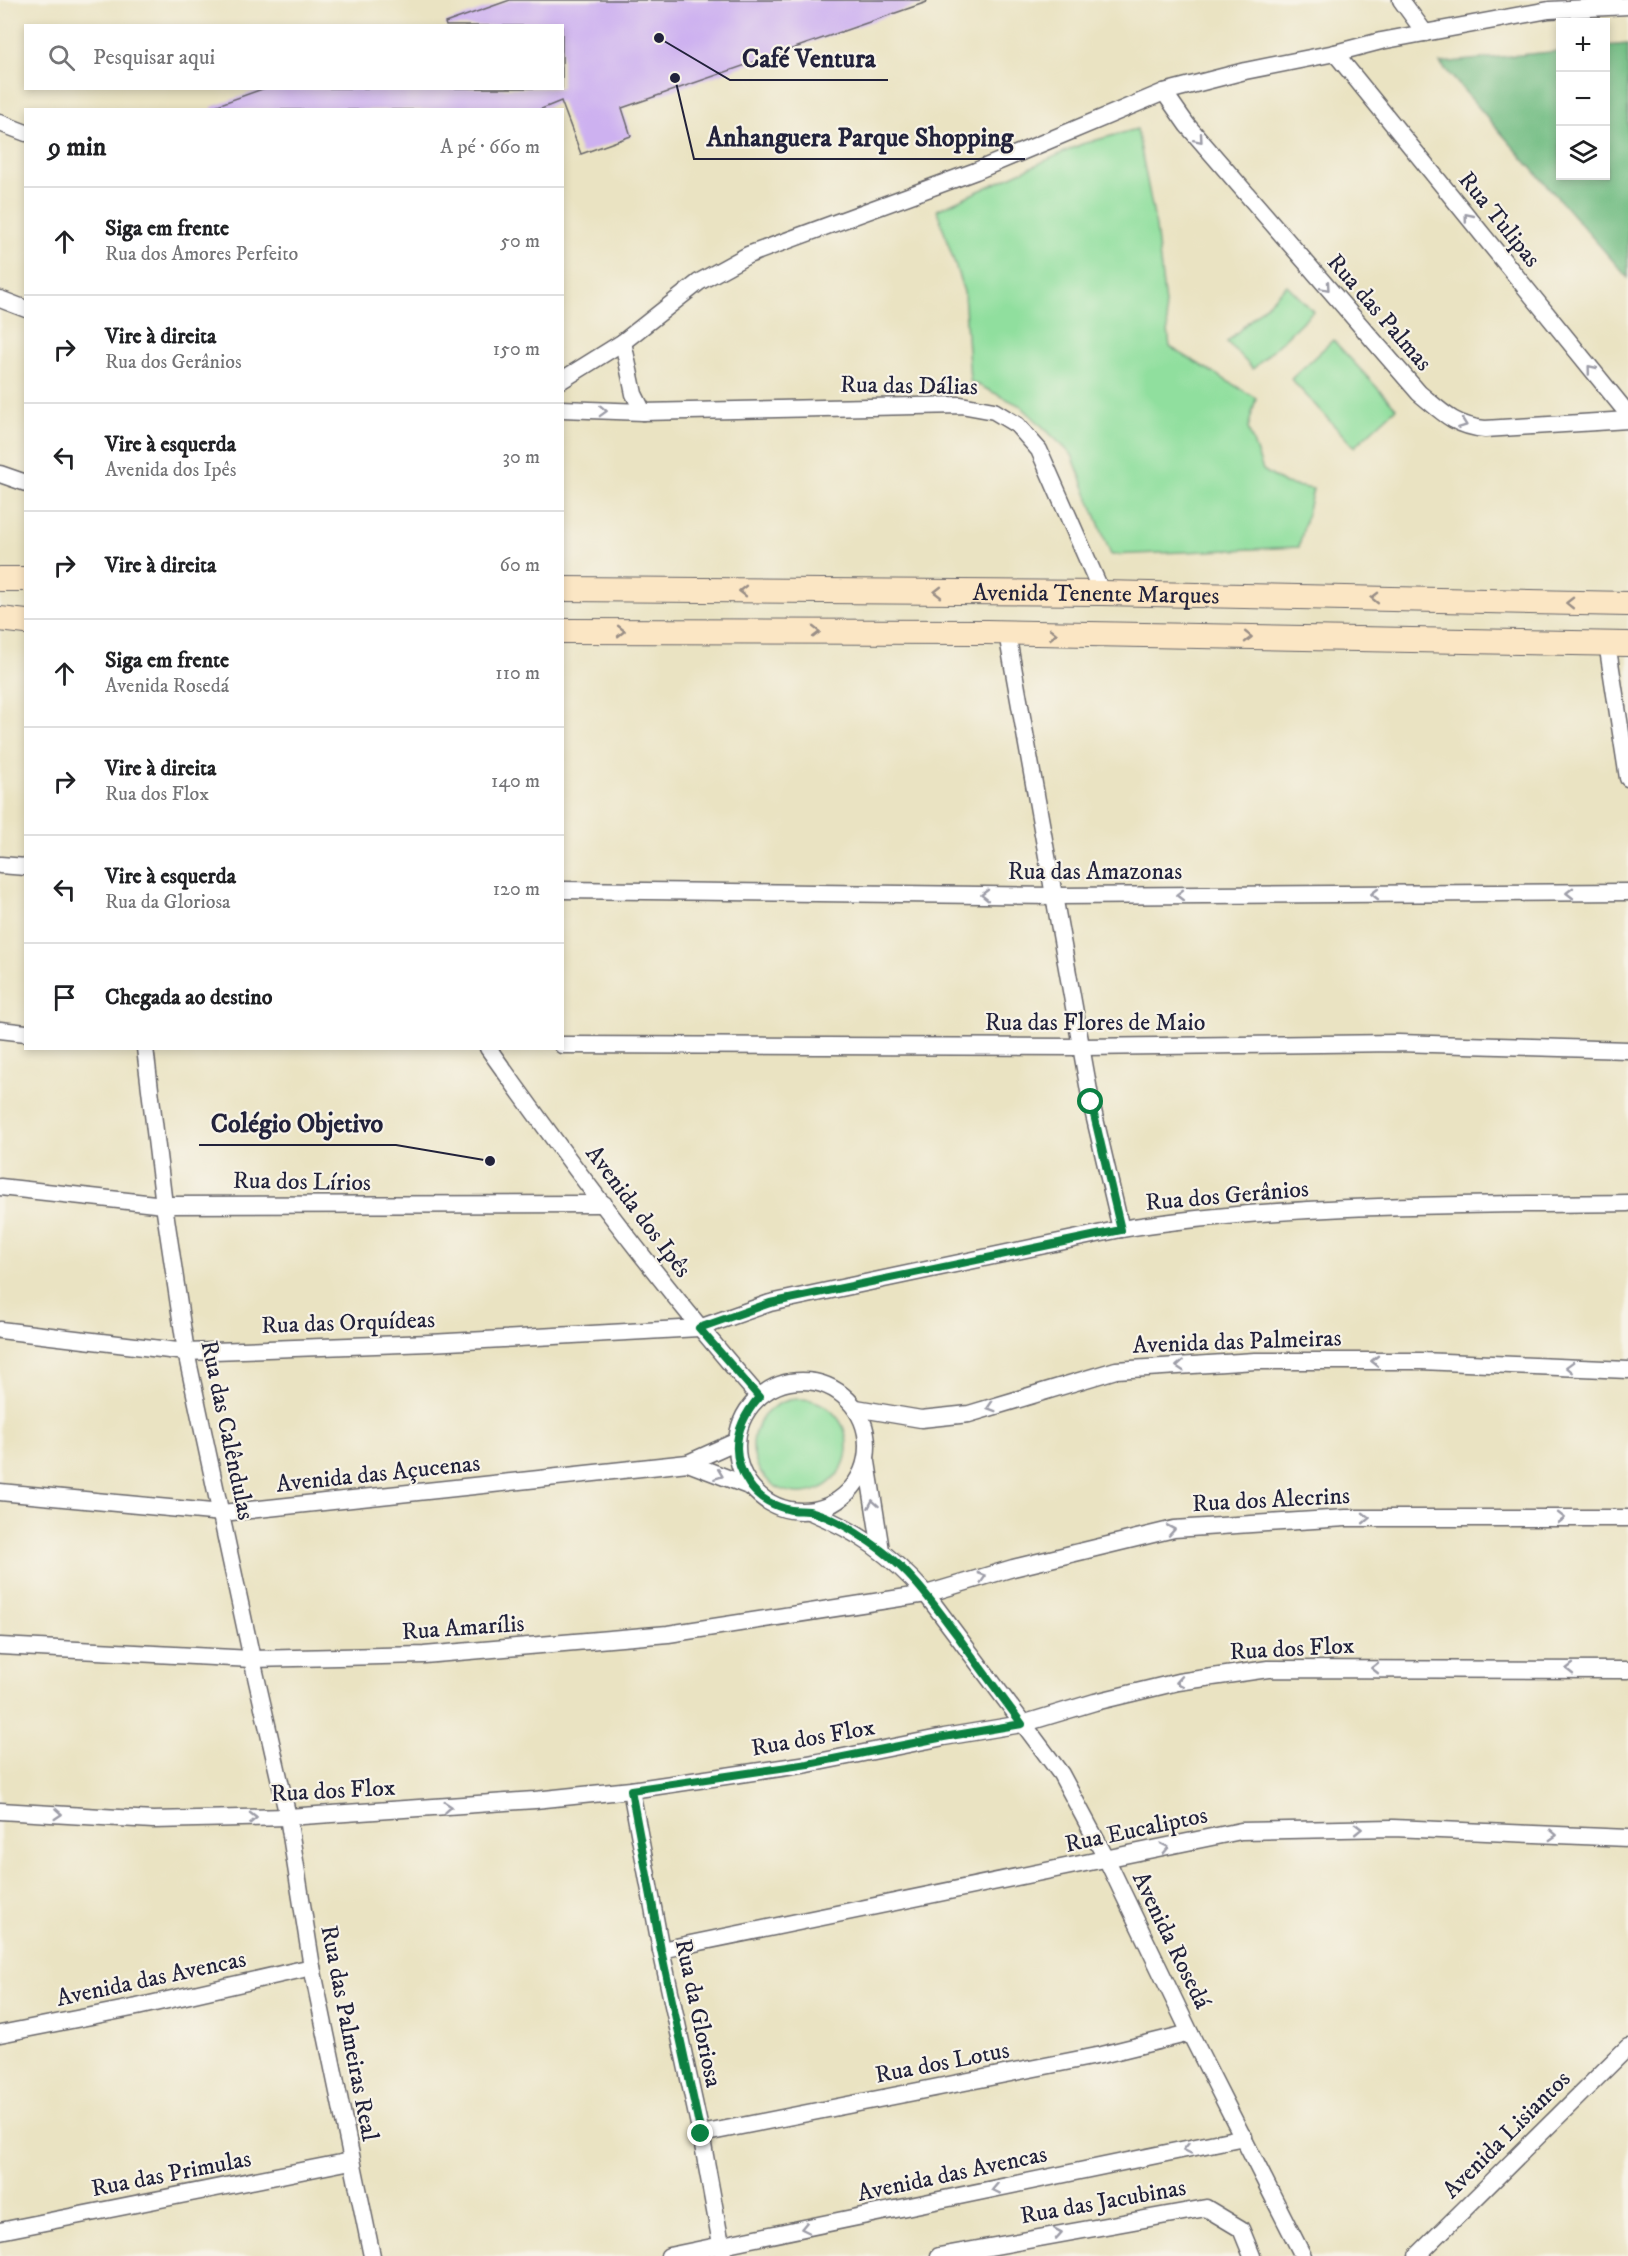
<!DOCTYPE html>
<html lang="pt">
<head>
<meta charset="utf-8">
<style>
  body { margin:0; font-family:"IM FELL DW Pica",serif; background:#f6f6f6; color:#202124 }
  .controls { position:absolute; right:18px; top:18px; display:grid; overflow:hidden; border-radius:0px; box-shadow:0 3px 9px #0003 }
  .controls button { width:54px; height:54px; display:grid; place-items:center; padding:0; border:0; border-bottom:2px solid #e0e0e0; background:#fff; color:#202124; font:30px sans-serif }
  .stop { position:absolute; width:18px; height:18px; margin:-14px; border:4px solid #0b8043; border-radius:50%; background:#fff }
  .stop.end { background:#0b8043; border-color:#fff; box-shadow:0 2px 6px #0008 }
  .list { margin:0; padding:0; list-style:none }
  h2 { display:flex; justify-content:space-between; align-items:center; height:78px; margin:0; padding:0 24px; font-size:26px }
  h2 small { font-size:20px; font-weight:400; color:#757577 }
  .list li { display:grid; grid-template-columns:39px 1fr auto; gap:18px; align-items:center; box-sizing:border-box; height:108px; padding:0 24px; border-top:2px solid #e0e0e0 }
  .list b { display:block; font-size:22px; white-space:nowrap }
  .list p { margin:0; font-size:20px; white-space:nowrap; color:#757577 }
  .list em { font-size:20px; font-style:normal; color:#757577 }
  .icon { flex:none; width:33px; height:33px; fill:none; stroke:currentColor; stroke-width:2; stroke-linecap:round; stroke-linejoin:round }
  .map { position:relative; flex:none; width:1628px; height:2256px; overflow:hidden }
  .search { position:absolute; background:#fff; box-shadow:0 3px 9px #0003; left:24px; top:24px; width:540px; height:66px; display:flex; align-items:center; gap:15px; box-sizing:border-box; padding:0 21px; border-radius:0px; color:#757577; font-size:22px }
  .panel { position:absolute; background:#fff; box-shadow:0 3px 9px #0003; left:24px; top:108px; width:540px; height:942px; border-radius:0px }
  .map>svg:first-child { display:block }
  .green { fill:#90df9e; stroke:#59806c; stroke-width:1.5 }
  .forest { fill:#74be85; stroke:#4b7060; stroke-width:1.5 }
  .building { fill:#cdb1f0 }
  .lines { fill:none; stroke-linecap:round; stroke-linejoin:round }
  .minor-casing { stroke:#68666a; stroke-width:19 }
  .secondary-casing { stroke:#68666a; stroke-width:26 }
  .minor { stroke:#fff; stroke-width:16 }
  .secondary { stroke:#fbe6c4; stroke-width:24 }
  .oneway { stroke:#9c9ca7 }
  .oneway2 { stroke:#998e86 }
  .route { stroke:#0b8043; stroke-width:8 }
  .labels { text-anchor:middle; stroke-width:4.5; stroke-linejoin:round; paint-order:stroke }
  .street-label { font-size:24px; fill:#22223b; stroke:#f7f3e8 }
  .leader { fill:none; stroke:#22223b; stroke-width:2 }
  .callout-dot { fill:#22223b; stroke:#f7f3e8; stroke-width:2 }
  .callout-label { font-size:26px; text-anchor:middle; font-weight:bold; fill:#22223b; stroke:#f7f3e8; stroke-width:4.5; stroke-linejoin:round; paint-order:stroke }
</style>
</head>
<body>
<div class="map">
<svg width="1628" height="2256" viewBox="0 0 1628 2256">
  <rect width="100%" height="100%" fill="#f7f3e8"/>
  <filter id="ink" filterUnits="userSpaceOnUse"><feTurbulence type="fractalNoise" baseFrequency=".0167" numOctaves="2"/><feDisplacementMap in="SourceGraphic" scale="12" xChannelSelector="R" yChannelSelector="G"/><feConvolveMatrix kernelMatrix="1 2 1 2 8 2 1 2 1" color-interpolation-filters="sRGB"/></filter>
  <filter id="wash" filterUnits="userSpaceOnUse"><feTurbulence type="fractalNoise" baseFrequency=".008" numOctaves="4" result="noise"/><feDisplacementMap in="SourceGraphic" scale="24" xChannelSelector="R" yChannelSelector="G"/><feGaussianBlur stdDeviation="1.35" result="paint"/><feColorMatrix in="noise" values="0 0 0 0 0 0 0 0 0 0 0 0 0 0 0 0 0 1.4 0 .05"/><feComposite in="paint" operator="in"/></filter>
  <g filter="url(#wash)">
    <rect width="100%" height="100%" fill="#eae3c2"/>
    <g class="green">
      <polygon points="1137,129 1156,227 1170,347 1256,398 1248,428 1263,470 1285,484 1313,489 1299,547 1111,555 1072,455 1021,406 970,381 964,292 937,210 1082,144"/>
      <polygon points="1287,285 1313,311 1253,369 1227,342"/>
      <polygon points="1333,340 1396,408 1354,447 1291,379"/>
      <circle cx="800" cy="1446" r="47"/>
    </g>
    <polygon class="forest" points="1628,44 1628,278 1440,63 1560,51 1560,176 1606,176 1606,46"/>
    <g id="blocks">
      <polygon class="building" points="510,0 926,0 927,2 622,108 631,136 581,154 561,101 539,110 212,110 212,107 265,88 562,88 562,26 446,26 445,23"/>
    </g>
  </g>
  <g filter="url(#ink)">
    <use href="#blocks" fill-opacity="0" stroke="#68666a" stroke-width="1.5"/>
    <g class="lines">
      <defs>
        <g id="minor">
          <polyline points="1401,0 1425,33"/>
          <polyline points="1335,53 1628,414"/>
          <path d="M1164,92l23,33 232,268c23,19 35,33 66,36l143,-9"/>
          <polyline points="0,123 26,133"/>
          <polyline points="0,299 26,309"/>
          <polyline points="623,342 634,394 643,412"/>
          <polyline points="562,380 623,342 699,282 748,255 976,171 1164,92 1245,71 1335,53 1381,41 1549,10 1628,6"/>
          <polyline points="562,409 643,412 961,405 994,411 1017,425 1039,450 1102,593"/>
          <polyline points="0,474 26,483"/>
          <polyline points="1007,633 1091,1102 1121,1229"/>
          <polyline points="1607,643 1628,778"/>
          <polyline points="0,865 26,867"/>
          <polyline points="562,890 1056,896 1628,892"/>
          <polyline points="0,1030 26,1033"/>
          <polyline points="562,1045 1082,1047 1398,1043 1628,1050"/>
          <polyline points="145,1048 164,1205 186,1352 252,1659 288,1817 312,1967 372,2256"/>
          <path d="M488,1048c85,120 174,238 271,349"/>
          <polyline points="0,1187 164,1205 604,1204"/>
          <path d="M0,1330l186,22 244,-9 269,-15 71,-25 351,-74c167,-26 338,-24 507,-26"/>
          <circle cx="802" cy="1446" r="65"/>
          <polyline points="856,1408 921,1419 969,1414 1116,1370 1255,1361 1421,1361 1628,1370"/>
          <polyline points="867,1462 881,1550"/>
          <polyline points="688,1463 751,1487"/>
          <polyline points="0,1492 222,1513 688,1463 737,1441"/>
          <path d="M809,1511c50,21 81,43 117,83l135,180 46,86 83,173 113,223"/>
          <polyline points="0,1646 252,1659 424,1655 668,1634 926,1594 1013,1568 1174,1529 1346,1518 1628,1518"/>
          <polyline points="631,1790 661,1950 701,2134 723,2255"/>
          <polyline points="0,1811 153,1820 288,1817 535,1800 631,1790 808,1764 944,1737 1022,1724 1095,1702 1178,1682 1268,1669 1628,1670"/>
          <polyline points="661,1950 1241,1831 1393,1828 1628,1838"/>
          <polyline points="0,2034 137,2007 312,1967"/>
          <polyline points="701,2134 1101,2055 1190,2033"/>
          <polyline points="0,2231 351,2161"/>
          <polyline points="669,2256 1244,2137"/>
          <polyline points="939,2256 1206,2208 1241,2229 1252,2256"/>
          <polyline points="1417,2256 1628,2047"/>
        </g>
        <g id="secondary">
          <polyline points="0,579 26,579"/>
          <path id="s1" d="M562,589l540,4 526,11"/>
          <polyline points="0,619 26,622"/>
          <polyline points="562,631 986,632 1628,644"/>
        </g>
      </defs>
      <use href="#minor" class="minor-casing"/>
      <use href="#secondary" class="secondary-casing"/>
      <use href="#minor" class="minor"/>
      <use href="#secondary" class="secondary"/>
    </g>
    <defs><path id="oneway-chevron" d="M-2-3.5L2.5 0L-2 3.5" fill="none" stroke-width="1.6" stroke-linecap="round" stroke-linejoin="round" transform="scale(1.5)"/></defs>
    <g class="oneway">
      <use href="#oneway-chevron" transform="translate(1199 139) rotate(49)"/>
      <use href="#oneway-chevron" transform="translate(1468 217) rotate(-129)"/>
      <use href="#oneway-chevron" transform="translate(1326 287) rotate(49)"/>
      <use href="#oneway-chevron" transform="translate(1591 369) rotate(-129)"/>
      <use href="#oneway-chevron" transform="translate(603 411) rotate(2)"/>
      <use href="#oneway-chevron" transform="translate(1463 424) rotate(20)"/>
      <use href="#oneway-chevron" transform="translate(1570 893) rotate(180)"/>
      <use href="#oneway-chevron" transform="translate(1375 894) rotate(180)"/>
      <use href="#oneway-chevron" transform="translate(985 895) rotate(-179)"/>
      <use href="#oneway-chevron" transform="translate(1180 895) rotate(180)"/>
      <use href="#oneway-chevron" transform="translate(1375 1361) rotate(-180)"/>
      <use href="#oneway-chevron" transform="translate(1180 1366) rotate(176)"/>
      <use href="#oneway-chevron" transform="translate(1570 1367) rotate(-178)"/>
      <use href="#oneway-chevron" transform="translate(991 1407) rotate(163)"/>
      <use href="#oneway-chevron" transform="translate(719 1475) rotate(21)"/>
      <use href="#oneway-chevron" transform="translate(873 1504) rotate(-100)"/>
      <use href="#oneway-chevron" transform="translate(1366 1518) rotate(-1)"/>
      <use href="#oneway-chevron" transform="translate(1561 1518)"/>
      <use href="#oneway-chevron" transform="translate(1171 1530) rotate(-10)"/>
      <use href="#oneway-chevron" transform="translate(982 1577) rotate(-16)"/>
      <use href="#oneway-chevron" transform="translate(1375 1668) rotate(-180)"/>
      <use href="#oneway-chevron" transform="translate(1570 1669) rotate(-180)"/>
      <use href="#oneway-chevron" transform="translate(1180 1682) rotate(170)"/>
      <use href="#oneway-chevron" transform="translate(448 1807) rotate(-4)"/>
      <use href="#oneway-chevron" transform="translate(58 1814) rotate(4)"/>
      <use href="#oneway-chevron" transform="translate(253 1818) rotate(-1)"/>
      <use href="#oneway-chevron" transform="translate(1358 1829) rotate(-1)"/>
      <use href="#oneway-chevron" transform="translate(1553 1835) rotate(3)"/>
      <use href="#oneway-chevron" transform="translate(1165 1848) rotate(-12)"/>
      <use href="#oneway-chevron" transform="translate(1187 2149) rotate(168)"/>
      <use href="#oneway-chevron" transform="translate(996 2189) rotate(168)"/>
      <use href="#oneway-chevron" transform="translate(805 2228) rotate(168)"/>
      <use href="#oneway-chevron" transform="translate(1058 2233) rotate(-10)"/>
    </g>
    <g class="oneway2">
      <use href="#oneway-chevron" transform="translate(743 591) rotate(-180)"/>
      <use href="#oneway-chevron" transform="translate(938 592) rotate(-180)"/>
      <use href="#oneway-chevron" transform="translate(1375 598) rotate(-179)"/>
      <use href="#oneway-chevron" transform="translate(1570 603) rotate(-179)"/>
      <use href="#oneway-chevron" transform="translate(621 631)"/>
      <use href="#oneway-chevron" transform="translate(816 632)"/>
      <use href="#oneway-chevron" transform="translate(1053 634) rotate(1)"/>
      <use href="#oneway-chevron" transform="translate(1248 637) rotate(1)"/>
    </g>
  </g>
  <g class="lines" filter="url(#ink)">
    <path class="route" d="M701,2134l-40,-184 -30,-160 177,-26 136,-27 78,-13c-22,-30 -44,-59 -65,-89 -23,-30 -45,-62 -76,-85 -19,-14 -49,-34 -72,-39 -6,-1 -12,0 -18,-1 -16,-3 -33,-12 -42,-26 -21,-31 -13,-60 10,-87l-60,-69 71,-25 351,-73 -30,-128"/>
  </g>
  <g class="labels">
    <g class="street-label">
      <text transform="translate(1500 219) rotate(51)" y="8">Rua Tulipas</text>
      <text transform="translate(1380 312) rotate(49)" y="8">Rua das Palmas</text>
      <text transform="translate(909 385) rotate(1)" y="8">Rua das Dálias</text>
      <text dy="8" stroke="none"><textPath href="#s1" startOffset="534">Avenida Tenente Marques</textPath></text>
      <text x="1095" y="879">Rua das Amazonas</text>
      <text x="1095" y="1030">Rua das Flores de Maio</text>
      <text transform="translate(302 1181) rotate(1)" y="8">Rua dos Lírios</text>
      <text transform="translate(1227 1195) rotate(-5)" y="8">Rua dos Gerânios</text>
      <text transform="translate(639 1211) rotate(53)" y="8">Avenida dos Ipês</text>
      <text transform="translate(348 1322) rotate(-2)" y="8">Rua das Orquídeas</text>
      <text transform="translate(1237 1341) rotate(-2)" y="8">Avenida das Palmeiras</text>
      <text transform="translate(228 1430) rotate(78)" y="8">Rua das Calêndulas</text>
      <text transform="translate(378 1473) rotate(-6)" y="8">Avenida das Açucenas</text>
      <text transform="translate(1271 1499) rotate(-3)" y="8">Rua dos Alecrins</text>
      <text transform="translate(463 1627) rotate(-4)" y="8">Rua Amarílis</text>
      <text transform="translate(1292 1648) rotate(-3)" y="8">Rua dos Flox</text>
      <text transform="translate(813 1737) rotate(-10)" y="8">Rua dos Flox</text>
      <text transform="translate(333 1790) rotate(-3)" y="8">Rua dos Flox</text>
      <text transform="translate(1136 1829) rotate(-12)" y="8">Rua Eucaliptos</text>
      <text transform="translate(1172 1940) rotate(64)" y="8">Avenida Rosedá</text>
      <text transform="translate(151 1978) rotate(-12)" y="8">Avenida das Avencas</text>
      <text transform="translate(699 2013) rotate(78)" y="8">Rua da Gloriosa</text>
      <text transform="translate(350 2033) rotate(79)" y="8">Rua das Palmeiras Real</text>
      <text transform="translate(942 2062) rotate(-11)" y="8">Rua dos Lotus</text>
      <text transform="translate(1506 2134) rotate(-45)" y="8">Avenida Lisiantos</text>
      <text transform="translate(171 2173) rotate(-11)" y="8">Rua das Primulas</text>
      <text transform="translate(952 2173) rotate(-12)" y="8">Avenida das Avencas</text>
      <text transform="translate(1103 2201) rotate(-10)" y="8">Rua das Jacubinas</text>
    </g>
  </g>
  <path class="leader" d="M659 38L730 80H888M675 78L694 159H1025M490 1161L396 1145H199"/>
  <g class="callout-dot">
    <circle cx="659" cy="38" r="6"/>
    <circle cx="675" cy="78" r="6"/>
    <circle cx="490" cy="1161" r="6"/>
  </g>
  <g class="callout-label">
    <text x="809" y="67">Café Ventura</text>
    <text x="860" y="146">Anhanguera Parque Shopping</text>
    <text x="297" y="1132">Colégio Objetivo</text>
  </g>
</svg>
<div class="controls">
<button>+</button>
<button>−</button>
<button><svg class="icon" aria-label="layers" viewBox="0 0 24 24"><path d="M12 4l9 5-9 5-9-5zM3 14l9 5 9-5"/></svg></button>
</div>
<div class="stop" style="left:1091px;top:1102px"></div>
<div class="stop end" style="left:701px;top:2134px"></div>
<div class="search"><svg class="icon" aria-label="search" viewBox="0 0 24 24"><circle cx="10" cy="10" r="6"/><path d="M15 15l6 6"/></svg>Pesquisar aqui</div>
<section class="panel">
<h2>9 min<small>A pé · 660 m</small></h2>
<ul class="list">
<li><svg class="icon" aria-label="ahead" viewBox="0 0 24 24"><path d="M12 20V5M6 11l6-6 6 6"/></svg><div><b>Siga em frente</b><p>Rua dos Amores Perfeito</p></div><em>50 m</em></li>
<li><svg class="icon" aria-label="right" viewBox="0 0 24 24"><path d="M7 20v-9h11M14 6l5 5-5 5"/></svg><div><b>Vire à direita</b><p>Rua dos Gerânios</p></div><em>150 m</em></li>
<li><svg class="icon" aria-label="left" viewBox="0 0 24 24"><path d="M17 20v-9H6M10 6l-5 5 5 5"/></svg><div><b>Vire à esquerda</b><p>Avenida dos Ipês</p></div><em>30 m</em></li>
<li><svg class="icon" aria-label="right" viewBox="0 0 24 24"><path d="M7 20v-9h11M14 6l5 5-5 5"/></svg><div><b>Vire à direita</b></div><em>60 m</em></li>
<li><svg class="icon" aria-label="ahead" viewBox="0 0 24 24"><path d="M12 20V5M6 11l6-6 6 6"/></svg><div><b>Siga em frente</b><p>Avenida Rosedá</p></div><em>110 m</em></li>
<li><svg class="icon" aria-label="right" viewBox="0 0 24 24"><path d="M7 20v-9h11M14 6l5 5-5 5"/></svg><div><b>Vire à direita</b><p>Rua dos Flox</p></div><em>140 m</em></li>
<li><svg class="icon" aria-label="left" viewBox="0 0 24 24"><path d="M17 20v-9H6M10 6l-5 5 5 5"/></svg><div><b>Vire à esquerda</b><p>Rua da Gloriosa</p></div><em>120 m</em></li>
<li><svg class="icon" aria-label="arrive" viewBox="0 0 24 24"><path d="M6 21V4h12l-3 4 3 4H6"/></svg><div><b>Chegada ao destino</b></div></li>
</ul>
</section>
</div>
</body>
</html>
